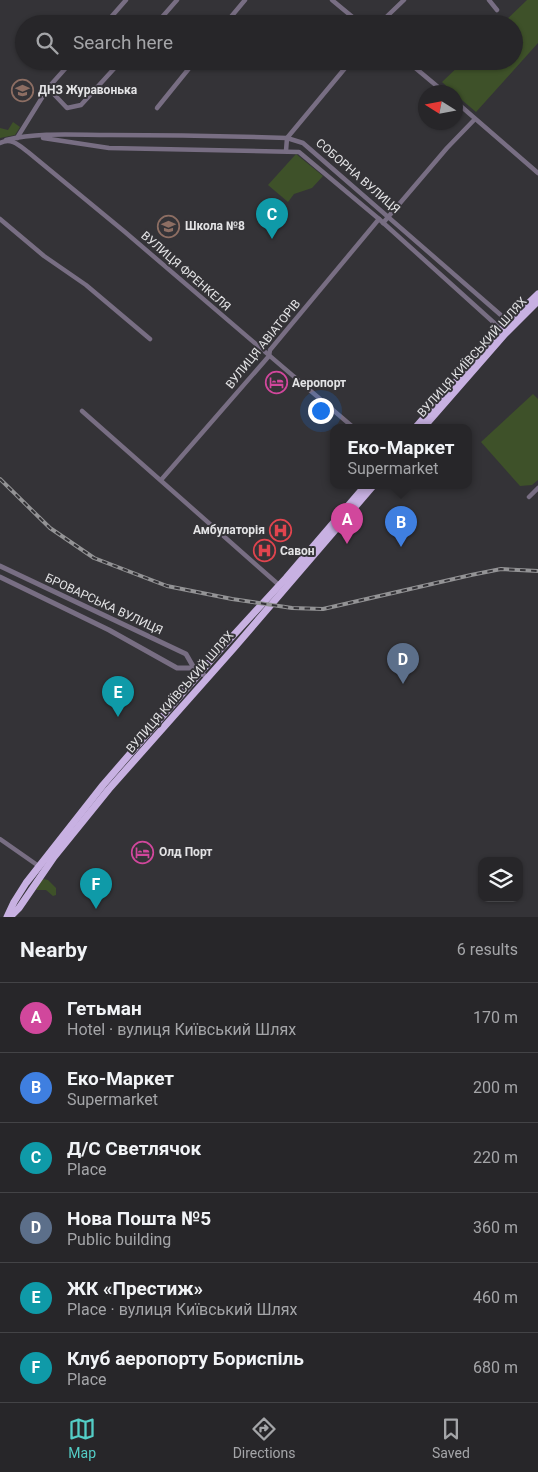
<!DOCTYPE html>
<html lang="en">
<head>
<meta charset="utf-8">
<style>
  body { margin:0; font-family:Roboto,sans-serif; background:#333235; color:#f1f3f6 }
  .controls { position:absolute; right:15px; bottom:15px; display:grid; overflow:hidden; border-radius:10px; box-shadow:0 1px 4px #0004 }
  .controls button { width:45px; height:45px; display:grid; place-items:center; padding:0; border:0; border-bottom:1px solid #434346; background:#272629; color:#f1f3f6; font:25px sans-serif }
  .compass { position:absolute; left:418px; top:85px; width:45px; height:45px; border-radius:50%; background:#272629; box-shadow:0 1px 4px #0004; rotate:281deg }
  .you { position:absolute; left:320px; top:410px; width:18px; height:18px; margin:-12px; border:4px solid #fff; border-radius:50%; background:#1a73e8; box-shadow:0 0 0 8px #1a73e833 }
  .badge { display:grid; place-items:center; width:32px; height:32px; border-radius:50%; background:#54cdc6; color:#fff; font-size:16px; font-weight:700 }
  .pin { position:absolute; translate:-50% -41px; filter:drop-shadow(0 1px 2px #0008) }
  .pin::after { content:''; position:absolute; top:26px; width:18px; height:15px; background:inherit; clip-path:polygon(0 0,100% 0,50% 100%) }
  .popup { position:absolute; left:330px; top:424px; width:142px; height:65px; box-sizing:border-box; display:grid; place-content:center; border-radius:10px; background:#272629; filter:drop-shadow(0 1px 4px #0005); font-size:16px; white-space:nowrap; color:#a4a5a8 }
  .popup b { font-size:19px; color:#f1f3f6 }
  .popup::after { content:''; position:absolute; left:50%; top:100%; margin-left:-10px; border:10px solid transparent; border-top-color:#272629 }
  .list { margin:0; padding:0; list-style:none }
  h2 { display:flex; justify-content:space-between; align-items:center; height:65px; margin:0; padding:0 20px; font-size:21px }
  h2 small { font-size:16px; font-weight:400; color:#a4a5a8 }
  .list li { display:grid; grid-template-columns:32px 1fr auto; gap:15px; align-items:center; box-sizing:border-box; height:70px; padding:0 20px; border-top:1px solid #434346 }
  .list b { display:block; font-size:19px; white-space:nowrap }
  .list p { margin:0; font-size:16px; white-space:nowrap; color:#a4a5a8 }
  .list em { font-size:16px; font-style:normal; color:#a4a5a8 }
  .icon { flex:none; width:28px; height:28px; fill:none; stroke:currentColor; stroke-width:2; stroke-linecap:round; stroke-linejoin:round }
  .map { position:relative; flex:none; width:538px; height:917px; overflow:hidden }
  .search { position:absolute; background:#272629; box-shadow:0 1px 4px #0004; left:15px; right:15px; top:15px; height:55px; display:flex; align-items:center; gap:12px; box-sizing:border-box; padding:0 18px; border-radius:28px; color:#a4a5a8; font-size:19px }
  .sheet { height:485px; background:#272629 }
  nav { display:flex; justify-content:space-around; align-items:center; box-sizing:border-box; height:70px; border-top:1px solid #434346; background:#272629; font-size:14px; color:#a4a5a8 }
  nav a { display:grid; justify-items:center; gap:2px }
  nav .on { color:#54cdc6 }
  .map>svg:first-child { display:block }
  .green { fill:#3e5129 }
  .lines { fill:none; stroke-linecap:round; stroke-linejoin:round }
  .minor { stroke:#786e83; stroke-width:4.5 }
  .tertiary { stroke:#786e83; stroke-width:5 }
  .trunk { stroke:#c8b1e2; stroke-width:7 }
  .rail-casing { stroke:#939395; stroke-width:4 }
  .rail { stroke:#343337; stroke-width:2; stroke-dasharray:5.5; stroke-linecap:butt }
  .labels { text-anchor:middle; stroke-width:4; stroke-linejoin:round; paint-order:stroke }
  .poi-label { font-size:12px; font-weight:bold; fill:#e3e3e5; stroke:#343337; text-anchor:start }
  .street-label { font-size:12px; fill:#e3e3e5; stroke:#343337 }
</style>
</head>
<body>
<div class="map">
<svg width="538" height="917" viewBox="0 0 538 917">
  <rect width="100%" height="100%" fill="#343337"/>
  <g class="green">
    <polygon points="527,0 538,0 538,43 476,112 456,95 456,92 453,92 442,82 464,61 514,61 514,24 502,24"/>
    <polygon points="13,122 20,127 15,135 0,138 0,128 8,130"/>
    <polygon points="296,154 323,176 312,188 294,194 288,202 268,185"/>
    <polygon points="533,394 538,399 538,480 532,485 520,486 481,442"/>
    <polygon points="44,879 48,880 56,888 56,895 53,896 46,890 36,890 41,880"/>
  </g>
  <g class="lines">
    <g class="minor">
      <polyline points="332,0 361,24"/>
      <polyline points="489,0 497,10"/>
      <polyline points="105,24 126,0"/>
      <polyline points="156,24 177,0"/>
      <polyline points="225,24 245,0"/>
      <polyline points="379,24 404,0"/>
      <polyline points="407,61 444,92"/>
      <polyline points="48,88 67,108 81,105 121,61"/>
      <polyline points="456,102 538,173"/>
      <polyline points="157,108 195,61"/>
      <polyline points="17,138 48,88 72,61"/>
      <polyline points="43,138 109,148 299,152 379,219 502,330"/>
      <path d="M6,140c34,-8 69,-5 103,-5 59,0 119,1 178,3l16,5 207,180"/>
      <path d="M0,143c11,-6 19,2 28,9l97,80 229,196"/>
      <polyline points="286,151 287,138 351,61"/>
      <polyline points="0,219 44,256 86,285 150,339"/>
      <polyline points="383,223 447,148 475,119"/>
      <polyline points="82,411 279,585"/>
      <polyline points="161,480 269,356 270,350 379,219"/>
      <polyline points="529,497 538,488"/>
      <polyline points="0,839 40,867"/>
    </g>
    <g class="tertiary">
      <polyline points="0,566 186,654 194,668 208,678"/>
      <polyline points="0,577 109,630 177,668 194,668"/>
    </g>
    <g class="trunk">
      <polyline points="415,428 501,330 538,294"/>
      <polyline points="423,428 505,334 538,301"/>
      <polyline points="7,917 14,902 26,883 103,785 219,651 286,578 365,486"/>
      <polyline points="10,917 19,908 54,857 109,789 234,648 373,486"/>
    </g>
    <defs>
      <polyline id="rail" points="0,479 50,528 94,558 167,586 232,599 292,608 323,609 471,575 501,569 538,571"/>
    </defs>
    <use href="#rail" class="rail-casing"/>
    <use href="#rail" class="rail"/>
  </g>
  <defs>
    <symbol id="school-ring" viewBox="-11 -11 22 22"><circle r="9.5" fill="#343337" stroke="#8d6e63" stroke-width="1.5"/><path d="M0-5L7-2L0 1L-7-2ZM-4 1L0 2.5L4 1V4Q0 6-4 4Z" fill="#8d6e63"/></symbol>
    <symbol id="hotel-ring" viewBox="-11 -11 22 22"><circle r="9.5" fill="#343337" stroke="#d1479c" stroke-width="1.5"/><path d="M-6-4.5h1.5V1H6V5H4.5V3h-9V5H-6ZM-4 0a1.8 1.8 0 1 1 3.6 0ZM.5 0V-2.5h3Q6-2.5 6 0Z" fill="#d1479c"/></symbol>
    <symbol id="hospital-ring" viewBox="-11 -11 22 22"><circle r="9.5" fill="#343337" stroke="#e0444e" stroke-width="1.5"/><path d="M-5-5h3v3.5h4V-5h3V5h-3V1.5h-4V5h-3Z" fill="#e0444e"/></symbol>
  </defs>
  <g fill-rule="evenodd">
    <use href="#school-ring" x="10" y="78" width="25" height="25"/>
    <use href="#school-ring" x="156" y="214" width="25" height="25"/>
    <use href="#hotel-ring" x="264" y="370" width="25" height="25"/>
    <use href="#hospital-ring" x="268" y="518" width="25" height="25"/>
    <use href="#hospital-ring" x="252" y="538" width="25" height="25"/>
    <use href="#hotel-ring" x="130" y="840" width="25" height="25"/>
  </g>
  <g class="labels">
    <g class="poi-label">
      <text x="38" y="94">ДНЗ Журавонька</text>
      <text x="185" y="230">Школа №8</text>
      <text x="292" y="387">Аеропорт</text>
      <text x="265" y="534" text-anchor="end">Амбулаторія</text>
      <text x="280" y="555">Савон</text>
      <text x="159" y="856">Олд Порт</text>
    </g>
    <g class="street-label">
      <text transform="translate(358 176) rotate(41)" y="4">СОБОРНА ВУЛИЦЯ</text>
      <text transform="translate(186 271) rotate(41)" y="4">ВУЛИЦЯ ФРЕНКЕЛЯ</text>
      <text transform="translate(263 344) rotate(-51)" y="4">ВУЛИЦЯ АВІАТОРІВ</text>
      <text transform="translate(472 357) rotate(-48)" y="4">ВУЛИЦЯ КИЇВСЬКИЙ ШЛЯХ</text>
      <text transform="translate(104 604) rotate(25)" y="4">БРОВАРСЬКА ВУЛИЦЯ</text>
      <text transform="translate(180 692) rotate(-49)" y="4">ВУЛИЦЯ КИЇВСЬКИЙ ШЛЯХ</text>
    </g>
  </g>
</svg>
<div class="controls">
<button><svg class="icon" aria-label="layers" viewBox="0 0 24 24"><path d="M12 4l9 5-9 5-9-5zM3 14l9 5 9-5"/></svg></button>
</div>
<svg class="compass" viewBox="-18 -18 36 36"><path d="M0-13l5 13h-10z" fill="#e53935"/><path d="M0 13l5-13h-10z" fill="#a4a5a8"/></svg>
<div class="you"></div>
<div class="pin badge" style="left:347px;top:544px;background:#d1479c">A</div>
<div class="pin badge" style="left:401px;top:547px;background:#3f7fe0">B</div>
<div class="popup"><b>Еко-Маркет</b>Supermarket</div>
<div class="pin badge" style="left:272px;top:239px;background:#0f9aa8">C</div>
<div class="pin badge" style="left:403px;top:684px;background:#5c6f8a">D</div>
<div class="pin badge" style="left:118px;top:717px;background:#0f9aa8">E</div>
<div class="pin badge" style="left:96px;top:909px;background:#0f9aa8">F</div>
<div class="search"><svg class="icon" aria-label="search" viewBox="0 0 24 24"><circle cx="10" cy="10" r="6"/><path d="M15 15l6 6"/></svg>Search here</div>
</div>
<section class="sheet">
<h2>Nearby<small>6 results</small></h2>
<ul class="list">
<li><span class="badge" style="background:#d1479c">A</span><div><b>Гетьман</b><p>Hotel · вулиця Київський Шлях</p></div><em>170 m</em></li>
<li><span class="badge" style="background:#3f7fe0">B</span><div><b>Еко-Маркет</b><p>Supermarket</p></div><em>200 m</em></li>
<li><span class="badge" style="background:#0f9aa8">C</span><div><b>Д/С Светлячок</b><p>Place</p></div><em>220 m</em></li>
<li><span class="badge" style="background:#5c6f8a">D</span><div><b>Нова Пошта №5</b><p>Public building</p></div><em>360 m</em></li>
<li><span class="badge" style="background:#0f9aa8">E</span><div><b>ЖК «Престиж»</b><p>Place · вулиця Київський Шлях</p></div><em>460 m</em></li>
<li><span class="badge" style="background:#0f9aa8">F</span><div><b>Клуб аеропорту Бориспіль</b><p>Place</p></div><em>680 m</em></li>
</ul>
</section>
<nav>
<a class="on"><svg class="icon" aria-label="map" viewBox="0 0 24 24"><path d="M3 6l6-2 6 2 6-2v14l-6 2-6-2-6 2zM9 4v14M15 6v14"/></svg>Map</a>
<a><svg class="icon" aria-label="directions" viewBox="0 0 24 24"><path d="M12 3l9 9-9 9-9-9zM9 14v-3h6M13 9l2 2-2 2"/></svg>Directions</a>
<a><svg class="icon" aria-label="saved" viewBox="0 0 24 24"><path d="M7 4h10v16l-5-4-5 4z"/></svg>Saved</a>
</nav>
</body>
</html>
